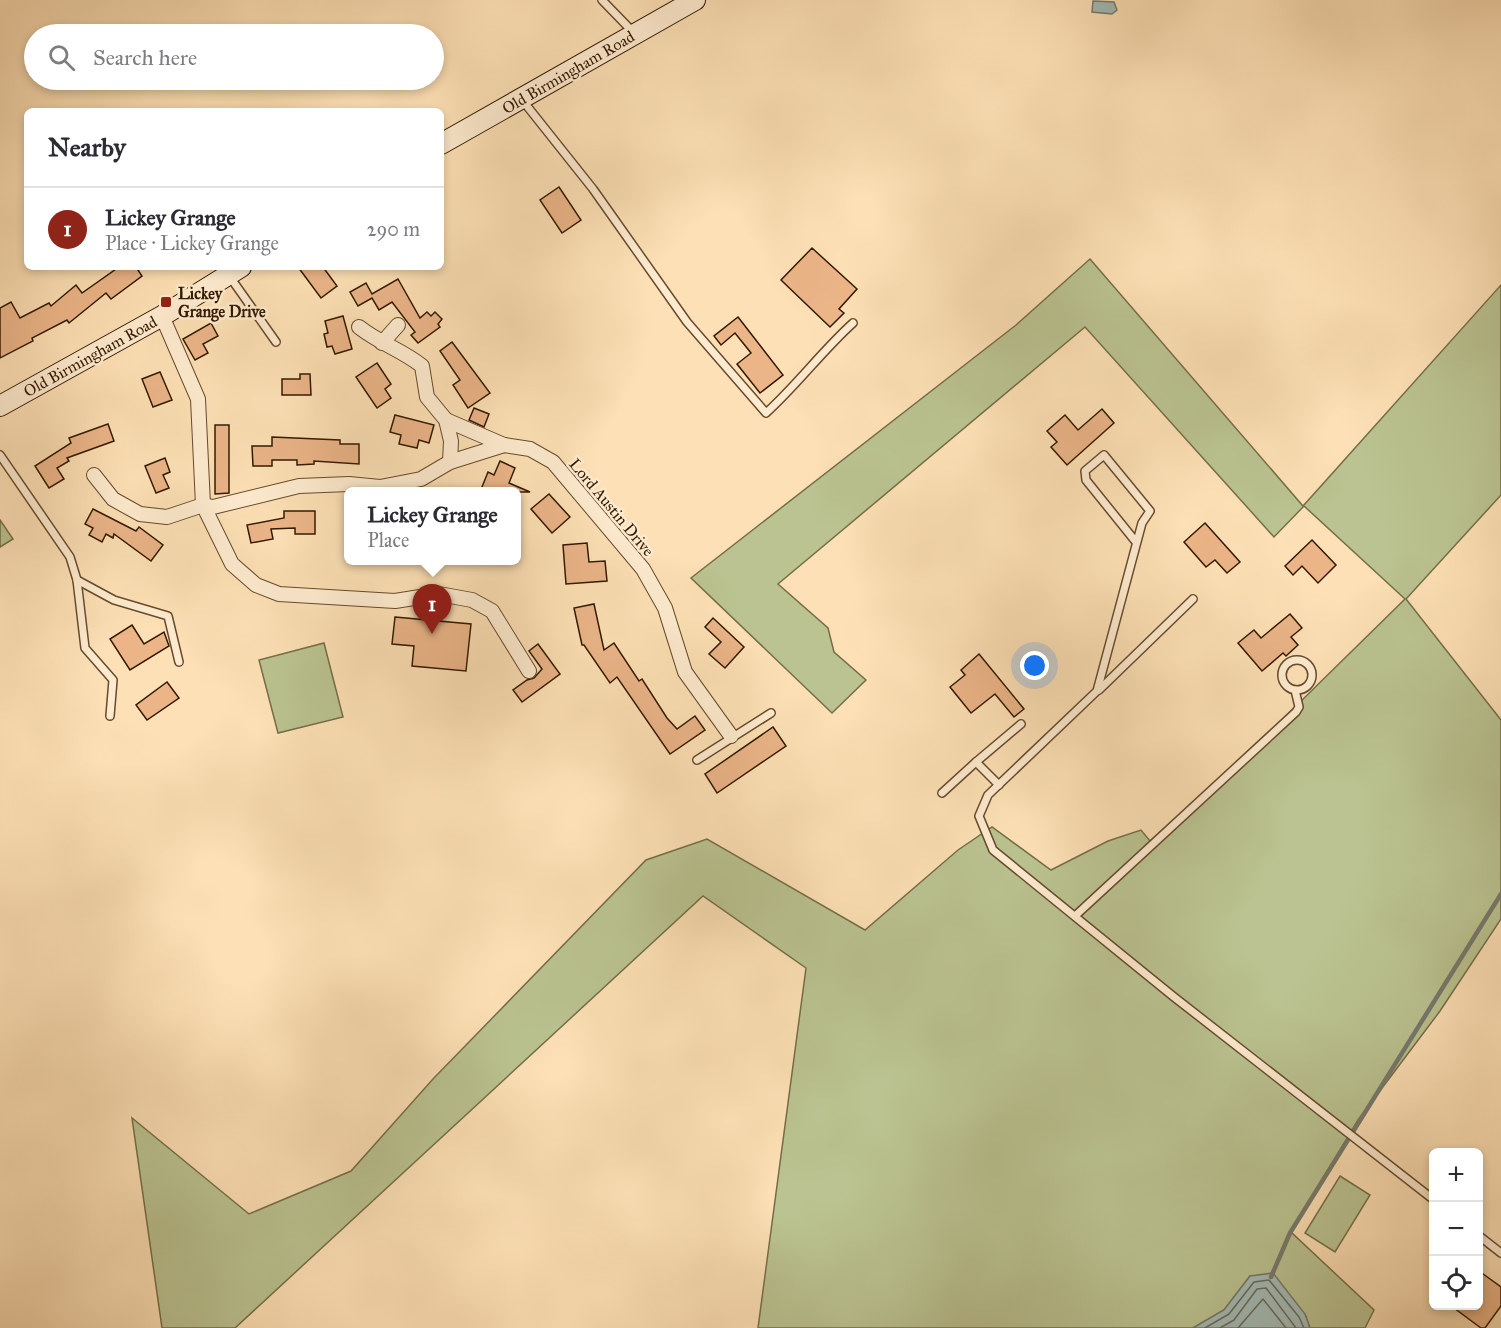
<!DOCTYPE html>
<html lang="en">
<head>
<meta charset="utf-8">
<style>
  body { margin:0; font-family:"IM FELL Great Primer",serif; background:#f7f7f7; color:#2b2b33 }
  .controls { position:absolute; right:18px; bottom:18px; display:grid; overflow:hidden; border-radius:9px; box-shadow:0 3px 9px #0003 }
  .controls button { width:54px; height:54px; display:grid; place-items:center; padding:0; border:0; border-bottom:2px solid #e1e1e2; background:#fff; color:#2b2b33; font:30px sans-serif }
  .you { position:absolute; left:1035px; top:666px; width:21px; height:21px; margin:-15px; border:4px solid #fff; border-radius:50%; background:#1a73e8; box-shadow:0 0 0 9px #1a73e833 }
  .badge { display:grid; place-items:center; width:39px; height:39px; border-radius:50%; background:#8f2418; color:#fff; font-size:20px; font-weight:700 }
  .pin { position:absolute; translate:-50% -50px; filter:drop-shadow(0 2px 3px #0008) }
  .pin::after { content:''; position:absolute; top:32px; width:21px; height:18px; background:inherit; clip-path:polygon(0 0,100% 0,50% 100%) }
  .popup { position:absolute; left:344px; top:487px; width:177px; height:78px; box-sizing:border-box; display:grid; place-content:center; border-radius:9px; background:#fff; filter:drop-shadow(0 2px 4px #0005); font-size:20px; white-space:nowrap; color:#7c7c81 }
  .popup b { font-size:22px; color:#2b2b33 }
  .popup::after { content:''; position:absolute; left:50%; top:100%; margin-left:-12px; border:12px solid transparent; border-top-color:#fff }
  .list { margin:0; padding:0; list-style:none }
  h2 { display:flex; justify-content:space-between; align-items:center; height:78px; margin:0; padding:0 24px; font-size:26px }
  h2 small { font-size:20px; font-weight:400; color:#7c7c81 }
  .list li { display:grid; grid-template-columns:39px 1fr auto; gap:18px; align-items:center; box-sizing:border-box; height:84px; padding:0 24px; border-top:2px solid #e1e1e2 }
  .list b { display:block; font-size:22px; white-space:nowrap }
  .list p { margin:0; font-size:20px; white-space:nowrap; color:#7c7c81 }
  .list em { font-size:20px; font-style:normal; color:#7c7c81 }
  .icon { flex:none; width:33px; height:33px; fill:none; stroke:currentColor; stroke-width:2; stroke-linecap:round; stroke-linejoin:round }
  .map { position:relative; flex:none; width:1501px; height:1328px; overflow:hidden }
  .search { position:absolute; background:#fff; box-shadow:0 3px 9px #0003; left:24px; top:24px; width:420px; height:66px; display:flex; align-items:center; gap:15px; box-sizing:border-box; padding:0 21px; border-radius:33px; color:#7c7c81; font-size:22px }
  .panel { position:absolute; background:#fff; box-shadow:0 3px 9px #0003; left:24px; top:108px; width:420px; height:162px; border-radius:9px }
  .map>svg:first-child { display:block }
  .green { fill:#bac391; stroke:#766e48; stroke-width:1.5 }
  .water { fill:#a2bbb6; stroke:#767a6d; stroke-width:1.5 }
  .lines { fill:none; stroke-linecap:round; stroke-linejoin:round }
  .shore { stroke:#6a6a5b; stroke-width:1.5 }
  .stream { stroke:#767a6d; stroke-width:4.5 }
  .building { fill:#ebb588; stroke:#331900; stroke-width:1.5 }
  .service-casing { stroke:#664b2d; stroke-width:10 }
  .minor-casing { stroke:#664b2d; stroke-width:16 }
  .secondary-casing { stroke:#331900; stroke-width:22 }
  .service { stroke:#feebcf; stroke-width:7 }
  .minor { stroke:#feebcf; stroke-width:14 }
  .secondary { stroke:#feebcf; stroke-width:20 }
  .poi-dot { fill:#8f2418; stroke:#feebcf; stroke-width:2 }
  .labels { text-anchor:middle; stroke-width:5; stroke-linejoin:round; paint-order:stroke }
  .street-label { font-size:16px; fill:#331900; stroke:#feebcf }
  .poi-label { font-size:16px; font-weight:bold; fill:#331900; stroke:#feebcf; text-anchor:start }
</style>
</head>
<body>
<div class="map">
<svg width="1501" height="1328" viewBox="0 0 1501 1328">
  <rect width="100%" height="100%" fill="#fde0b5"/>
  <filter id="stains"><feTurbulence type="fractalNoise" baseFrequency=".00333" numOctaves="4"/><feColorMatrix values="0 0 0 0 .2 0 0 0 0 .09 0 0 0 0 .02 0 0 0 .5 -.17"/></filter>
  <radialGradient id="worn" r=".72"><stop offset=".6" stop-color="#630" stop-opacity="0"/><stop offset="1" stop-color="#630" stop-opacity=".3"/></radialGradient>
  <g class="green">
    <polygon points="1090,259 1303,506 1501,285 1501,495 1406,599 1501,720 1501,919 1440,1011 1358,1120 1291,1232 1374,1310 1365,1328 1310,1328 1305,1314 1250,1276 1224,1310 1193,1328 758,1328 806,968 703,896 235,1328 162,1328 132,1118 249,1214 351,1171 433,1079 646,860 707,839 865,930 958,850 992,827 1051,870 1108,841 1141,830 1150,841 1242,759 1405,599 1304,506 1274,537 1085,327 778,584 828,628 834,652 866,680 832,713 691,578 1016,325"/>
    <polygon points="0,520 13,539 0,547"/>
    <polygon points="324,643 343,717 278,733 259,660"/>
    <polygon points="1340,1176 1370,1195 1335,1252 1305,1233"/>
  </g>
  <g class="water">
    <polygon points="1093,1 1114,2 1117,10 1112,14 1092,12"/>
    <polygon points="1273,1273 1305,1314 1310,1328 1193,1328 1224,1310 1250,1276"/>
  </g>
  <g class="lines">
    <g class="shore">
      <polyline points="1205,1328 1229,1314 1254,1282 1269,1280 1299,1317 1304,1328"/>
      <polyline points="1220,1328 1234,1320 1257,1289 1266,1288 1296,1328"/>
      <polyline points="1238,1328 1263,1299 1286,1328"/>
    </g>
    <polyline class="stream" points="1271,1277 1290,1233 1501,894"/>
  </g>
  <g class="building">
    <polygon points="559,187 581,220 562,233 540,200"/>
    <polygon points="812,248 857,289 839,309 844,313 830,327 781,280"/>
    <polygon points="119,267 136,267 142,276 111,299 106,293 69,323 67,320 32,338 33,341 0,358 0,308 11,302 20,318 49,303 51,306 76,285 82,293"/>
    <polygon points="298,267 323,267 337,286 321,298"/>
    <polygon points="398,279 420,318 427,312 431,316 435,312 442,319 438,324 440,327 418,343 411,335 415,332 392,302 379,310 372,298 358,306 350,292 366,283 372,294"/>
    <polygon points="343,316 352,349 335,354 332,346 327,347 324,334 328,333 325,321"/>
    <polygon points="738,317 783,375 760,393 737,364 751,353 735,333 721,345 714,336"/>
    <polygon points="211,323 218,336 203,344 208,353 195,360 183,339"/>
    <polygon points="452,342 490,393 468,408 453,385 460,380 440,351"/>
    <polygon points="377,363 391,384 385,389 391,398 377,408 356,377"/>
    <polygon points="160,372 172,400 153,407 142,379"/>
    <polygon points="300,374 310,374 311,395 282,395 282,379 300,379"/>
    <polygon points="474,408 489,414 484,427 469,420"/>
    <polygon points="1102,409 1114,423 1067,465 1051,447 1057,442 1047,431 1065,415 1078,430"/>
    <polygon points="395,415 434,425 429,443 419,440 417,448 399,444 401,435 390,432"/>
    <polygon points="108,424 114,441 67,458 69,461 57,468 64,479 49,488 35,466 71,443 69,438"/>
    <polygon points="215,425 229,425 229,493 215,494"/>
    <polygon points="272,437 340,440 340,444 359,444 359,464 314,461 314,464 297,465 297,460 272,460 272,466 253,466 252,446 272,446"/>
    <polygon points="165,458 170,472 163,475 169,488 156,493 145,466"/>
    <polygon points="500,461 515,468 509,483 530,492 480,492 488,472 494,475"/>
    <polygon points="549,494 570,517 552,533 531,509"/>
    <polygon points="93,509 136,531 139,527 163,545 151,561 114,534 113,538 106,534 102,542 89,535 93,528 85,524"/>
    <polygon points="284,511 315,511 315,534 295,534 295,528 271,529 273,539 251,543 247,525 284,518"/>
    <polygon points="1205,523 1240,562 1227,573 1215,560 1206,567 1184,542"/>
    <polygon points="1312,540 1336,565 1318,583 1302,566 1293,575 1285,566"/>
    <polygon points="587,543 589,562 605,561 607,581 566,584 563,545"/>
    <polygon points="594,604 604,650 614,643 639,681 642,679 667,718 677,729 695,716 705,730 670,754 617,677 610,683 584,645 582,645 574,608"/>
    <polygon points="1290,614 1302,628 1291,637 1298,645 1286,656 1283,653 1262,671 1238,643 1254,630 1261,638"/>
    <polygon points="395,617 471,624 466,671 412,666 414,646 392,644"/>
    <polygon points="713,618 744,647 725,668 709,654 721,642 705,627"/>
    <polygon points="132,625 144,644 164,632 169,646 130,670 110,639"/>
    <polygon points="538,644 560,674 522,702 513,690 527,680 534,678 542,669 529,651"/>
    <polygon points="979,654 1024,709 1014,717 995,694 971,713 950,687 965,675 961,670"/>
    <polygon points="167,682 179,698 147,720 136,705"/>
    <polygon points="773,727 786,746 717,793 705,774"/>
    <polygon points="1479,1271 1501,1287 1501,1306 1485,1328 1481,1328 1450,1305 1479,1305"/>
  </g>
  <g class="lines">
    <defs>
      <g id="service">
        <polyline points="602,0 633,32"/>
        <path d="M523,101l70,88 94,133 79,91c31,-28 56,-62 87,-90"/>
        <polyline points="230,277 276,342"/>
        <polyline points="0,455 70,557 77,580 85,648 113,680 110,716"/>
        <polyline points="1136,542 1086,480 1085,471 1104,455 1150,511 1142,523 1097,691 988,795 979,816 993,850 1174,997 1434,1200"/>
        <polyline points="77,580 114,600 168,616 179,662"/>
        <circle cx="1297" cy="675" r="15"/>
        <polyline points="1099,690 1193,599"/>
        <polyline points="697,760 771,713"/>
        <polyline points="999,785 976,762 1021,724"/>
        <polyline points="942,793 976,762"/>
        <polyline points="1075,916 1296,712 1299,707 1295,690"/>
        <polyline points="1478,1235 1501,1253"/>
      </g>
      <g id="minor">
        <polyline points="162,316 198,399 203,505 232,564 256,585 279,594 395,601 439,594 472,600 492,611 529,671"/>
        <path d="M359,327c20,16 43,23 63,39l5,31 19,23 5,21 -1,21"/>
        <polyline points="382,343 398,325"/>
        <polyline points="446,420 504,445"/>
        <polyline points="94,475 113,499 140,514 167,517 203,505 213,507 299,486 349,484 380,487 421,479 450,462 504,445 530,449 553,462 643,569 665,608 685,672 731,736"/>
      </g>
      <g id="secondary">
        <polyline points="441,144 695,0"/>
        <polyline points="0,406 162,316 241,267"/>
      </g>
    </defs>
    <use href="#service" class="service-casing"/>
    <use href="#minor" class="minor-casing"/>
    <use href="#secondary" class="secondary-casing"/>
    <use href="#service" class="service"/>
    <use href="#minor" class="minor"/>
    <use href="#secondary" class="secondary"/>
  </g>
  <rect class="poi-dot" x="160" y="296" width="12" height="12" rx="3"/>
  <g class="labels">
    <g class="street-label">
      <text transform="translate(568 72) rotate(-30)" y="6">Old Birmingham Road</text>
      <text transform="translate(90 356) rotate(-29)" y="6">Old Birmingham Road</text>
      <text transform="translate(612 507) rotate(50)" y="6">Lord Austin Drive</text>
    </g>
    <g class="poi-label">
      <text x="178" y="299">Lickey<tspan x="178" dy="18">Grange Drive</tspan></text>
    </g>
  </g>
  <rect width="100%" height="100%" filter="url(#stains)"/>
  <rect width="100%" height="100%" fill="url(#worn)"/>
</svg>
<div class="controls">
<button>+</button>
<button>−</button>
<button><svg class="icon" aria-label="locate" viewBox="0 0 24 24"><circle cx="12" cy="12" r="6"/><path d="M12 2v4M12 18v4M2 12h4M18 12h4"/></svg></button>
</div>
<div class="you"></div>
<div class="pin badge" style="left:432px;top:634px">1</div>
<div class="popup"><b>Lickey Grange</b>Place</div>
<div class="search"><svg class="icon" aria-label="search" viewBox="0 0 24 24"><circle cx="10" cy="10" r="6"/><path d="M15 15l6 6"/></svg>Search here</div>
<section class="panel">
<h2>Nearby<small></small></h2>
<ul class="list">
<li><span class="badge">1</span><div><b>Lickey Grange</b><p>Place · Lickey Grange</p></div><em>290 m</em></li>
</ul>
</section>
</div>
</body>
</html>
